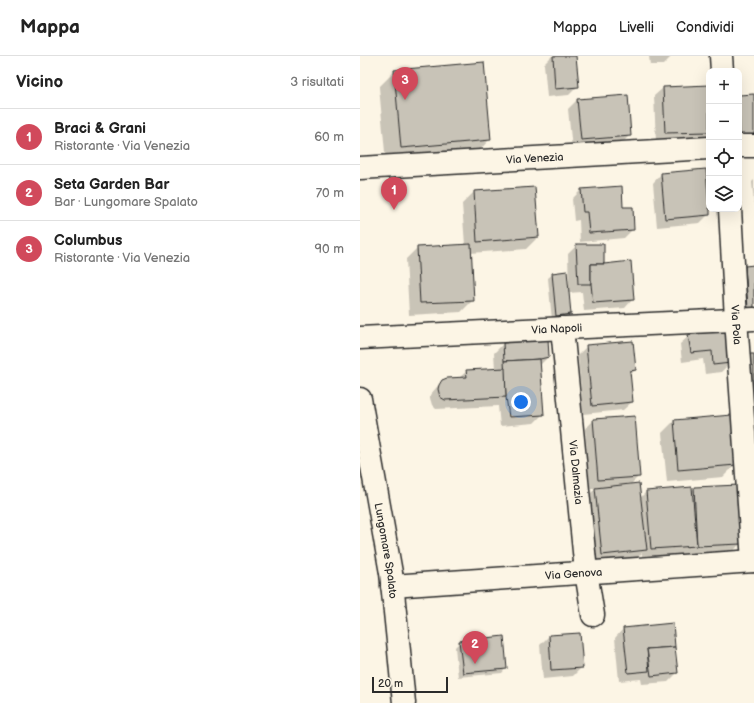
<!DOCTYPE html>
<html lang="it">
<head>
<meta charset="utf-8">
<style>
  body { margin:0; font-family:"Balsamiq Sans",sans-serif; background:#f6f6f6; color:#222 }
  .controls { position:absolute; right:12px; top:12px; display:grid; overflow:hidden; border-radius:8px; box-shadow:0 4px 16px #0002 }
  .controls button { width:36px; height:36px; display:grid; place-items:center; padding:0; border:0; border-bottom:1px solid #e0e0e0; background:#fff; color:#222; font:20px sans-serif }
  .scale { position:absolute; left:12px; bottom:10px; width:76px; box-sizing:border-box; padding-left:4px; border:2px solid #2b2b2b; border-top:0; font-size:11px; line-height:14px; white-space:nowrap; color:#2b2b2b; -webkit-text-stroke:3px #fcf5e5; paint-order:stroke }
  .you { position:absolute; left:161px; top:346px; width:14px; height:14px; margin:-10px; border:3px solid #fff; border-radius:50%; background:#1a73e8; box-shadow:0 0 0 6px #1a73e833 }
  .badge { display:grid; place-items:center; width:26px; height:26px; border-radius:50%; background:#d1495b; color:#fff; font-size:13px; font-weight:700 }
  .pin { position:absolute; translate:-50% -33px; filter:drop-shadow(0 1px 2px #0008) }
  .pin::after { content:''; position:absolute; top:21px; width:14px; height:12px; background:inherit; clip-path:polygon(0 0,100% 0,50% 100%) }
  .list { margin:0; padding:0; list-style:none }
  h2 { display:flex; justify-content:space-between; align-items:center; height:52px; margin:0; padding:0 16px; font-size:17px }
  h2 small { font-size:13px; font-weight:400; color:#767676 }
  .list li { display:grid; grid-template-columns:26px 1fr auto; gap:12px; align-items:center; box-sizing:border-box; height:56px; padding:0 16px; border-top:1px solid #e0e0e0 }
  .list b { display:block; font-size:15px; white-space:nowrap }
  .list p { margin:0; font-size:13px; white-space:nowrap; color:#767676 }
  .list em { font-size:13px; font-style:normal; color:#767676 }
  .icon { flex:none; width:22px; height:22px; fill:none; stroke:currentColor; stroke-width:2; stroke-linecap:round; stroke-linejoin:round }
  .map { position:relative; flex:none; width:394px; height:647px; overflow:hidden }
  header { display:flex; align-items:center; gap:24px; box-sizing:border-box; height:56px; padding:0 20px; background:#fff; border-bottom:1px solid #e0e0e0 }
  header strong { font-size:19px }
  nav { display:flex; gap:22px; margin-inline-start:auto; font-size:14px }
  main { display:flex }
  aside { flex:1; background:#fff }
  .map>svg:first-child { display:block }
  .shadow { fill:#0003 }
  .building { fill:#c8c3b7; stroke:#2b2b2b }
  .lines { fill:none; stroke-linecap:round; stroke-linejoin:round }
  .minor-casing { stroke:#2b2b2b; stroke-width:25 }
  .minor { stroke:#fcf5e5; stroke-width:22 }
  .labels { text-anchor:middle; stroke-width:3; stroke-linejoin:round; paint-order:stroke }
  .street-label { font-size:11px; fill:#2b2b2b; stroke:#fcf5e5 }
</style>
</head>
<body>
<header>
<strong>Mappa</strong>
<nav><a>Mappa</a><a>Livelli</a><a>Condividi</a></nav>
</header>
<main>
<aside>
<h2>Vicino<small>3 risultati</small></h2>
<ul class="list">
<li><span class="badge">1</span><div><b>Braci &amp; Grani</b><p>Ristorante · Via Venezia</p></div><em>60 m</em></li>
<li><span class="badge">2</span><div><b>Seta Garden Bar</b><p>Bar · Lungomare Spalato</p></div><em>70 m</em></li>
<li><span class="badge">3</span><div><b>Columbus</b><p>Ristorante · Via Venezia</p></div><em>90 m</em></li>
</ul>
</aside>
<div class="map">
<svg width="394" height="647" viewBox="0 0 394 647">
  <rect width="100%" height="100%" fill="#fcf5e5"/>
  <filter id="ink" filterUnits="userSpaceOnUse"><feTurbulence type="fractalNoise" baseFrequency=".025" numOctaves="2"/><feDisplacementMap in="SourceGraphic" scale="8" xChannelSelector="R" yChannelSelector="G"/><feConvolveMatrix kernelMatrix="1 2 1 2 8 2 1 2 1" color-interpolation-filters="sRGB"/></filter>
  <g filter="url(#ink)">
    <g class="shadow">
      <polygon points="192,0 215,0 218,30 209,39 187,41 184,8"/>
      <polygon points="289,0 312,0 303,9 290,9"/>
      <polygon points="35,15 130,83 115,99 26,107 19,31"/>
      <polygon points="349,30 349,79 344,84 296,86 294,40 303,32"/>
      <polygon points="394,39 379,88 379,40"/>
      <polygon points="217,44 270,79 261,88 212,93 208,53"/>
      <polygon points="301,118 349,158 340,167 297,171 293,127"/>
      <polygon points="394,124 394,148 392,126"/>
      <polygon points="221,134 263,153 273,173 264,182 220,186 219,164 214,165 212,143"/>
      <polygon points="114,136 178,181 166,193 110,197 113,244 101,256 49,259 46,203 58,191 105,189 102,148"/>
      <polygon points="217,189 243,209 273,243 265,252 224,255 222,236 208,237 210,258 205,262 192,264 188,222 193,218 207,234 209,234 208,198"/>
      <polygon points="394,210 394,261 380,262 376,219 385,211"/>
      <polygon points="329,280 370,307 361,316 345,318 343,303 322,306 320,288"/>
      <polygon points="187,284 188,301 179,310 183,358 174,367 140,370 138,350 76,353 72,349 70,342 70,339 82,325 99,322 107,315 135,313 134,297 143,288"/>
      <polygon points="227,290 275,314 270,319 272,346 263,354 223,358 218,299"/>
      <polygon points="394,299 394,352 384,353"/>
      <polygon points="234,364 279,420 270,429 280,442 286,436 331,435 335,432 380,488 371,497 327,498 282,501 282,497 274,505 230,510 223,445 236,432 230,432 225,373"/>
      <polygon points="314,365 375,409 363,421 307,426 302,377"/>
      <polygon points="263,573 317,617 308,626 282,628 281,623 259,625 255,582"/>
      <polygon points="189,580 222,611 213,620 183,623 180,589"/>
      <polygon points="100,586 146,612 142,617 98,621 95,591"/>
    </g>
    <g class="building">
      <polygon points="193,0 216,0 219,31 195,33"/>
      <polygon points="124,6 131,84 41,92 34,14"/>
      <polygon points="349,29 349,76 305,77 303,31"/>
      <polygon points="394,38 394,80 380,81 379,39"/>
      <polygon points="268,39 271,80 221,84 217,43"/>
      <polygon points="346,113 349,153 350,153 350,159 305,163 301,117"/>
      <polygon points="262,130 263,151 273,151 274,174 229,177 227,156 223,156 221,133"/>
      <polygon points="175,131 179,181 117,186 114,135"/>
      <polygon points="111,188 114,245 60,247 57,191"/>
      <polygon points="216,188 244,188 244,208 231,208 231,228 218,228"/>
      <polygon points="271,205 274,244 233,247 231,228 231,208 244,208"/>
      <polygon points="394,209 394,253 388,253 385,210"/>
      <polygon points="207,215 211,258 196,260 192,217"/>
      <polygon points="368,274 371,307 353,309 352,295 331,297 328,279"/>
      <polygon points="188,283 189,301 180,303 144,305 143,287"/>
      <polygon points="273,285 276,314 270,315 273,346 232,350 226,289"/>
      <polygon points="389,298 394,298 394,344 392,344"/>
      <polygon points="180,303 184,359 149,361 146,341 144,305"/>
      <polygon points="145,312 146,341 85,344 80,341 78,333 79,329 82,324 87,322 107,321 106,314"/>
      <polygon points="372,359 376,409 318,414 314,364"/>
      <polygon points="275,360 280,421 238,424 233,363"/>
      <polygon points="279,427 287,494 242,499 235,432"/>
      <polygon points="379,429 381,488 337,490 334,431"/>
      <polygon points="332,431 337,490 291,493 286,435"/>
      <polygon points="313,567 315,591 287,593 289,615 268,617 263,572"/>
      <polygon points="220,577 223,612 191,614 189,579"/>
      <polygon points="144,580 147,613 103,617 99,585"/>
      <polygon points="315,591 318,617 291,620 287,593"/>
    </g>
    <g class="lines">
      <defs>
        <g id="minor">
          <polyline points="361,0 362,15"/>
          <polyline points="379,90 394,90"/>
          <path id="s1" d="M0,112l349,-20"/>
          <path id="s2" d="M370,153l6,110 17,242"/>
          <path id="s3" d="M202,272l24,244 7,43"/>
          <path id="s4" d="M0,282l394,-19"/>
          <path id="s5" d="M0,343l31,174 8,78 5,52"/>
          <path id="s6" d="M32,530l362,-25"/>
        </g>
      </defs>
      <use href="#minor" class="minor-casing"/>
      <use href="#minor" class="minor"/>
    </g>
  </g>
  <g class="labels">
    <g class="street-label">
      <text dy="4" stroke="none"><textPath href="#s1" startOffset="175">Via Venezia</textPath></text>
      <text dy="4" stroke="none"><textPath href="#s2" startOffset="116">Via Pola</textPath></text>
      <text dy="4" stroke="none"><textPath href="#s4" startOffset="197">Via Napoli</textPath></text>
      <text dy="4" stroke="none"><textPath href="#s3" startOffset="145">Via Dalmazia</textPath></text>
      <text dy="4" stroke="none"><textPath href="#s5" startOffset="154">Lungomare Spalato</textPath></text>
      <text dy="4" stroke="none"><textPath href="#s6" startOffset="182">Via Genova</textPath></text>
    </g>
  </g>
</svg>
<div class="controls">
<button>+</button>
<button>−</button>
<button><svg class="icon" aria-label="locate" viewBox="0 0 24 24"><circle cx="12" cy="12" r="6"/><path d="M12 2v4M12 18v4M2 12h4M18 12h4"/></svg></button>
<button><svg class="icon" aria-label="layers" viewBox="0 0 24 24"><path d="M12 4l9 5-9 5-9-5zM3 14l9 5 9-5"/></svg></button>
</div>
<div class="scale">20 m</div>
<div class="you"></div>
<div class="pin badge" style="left:34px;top:154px">1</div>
<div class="pin badge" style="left:115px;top:608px">2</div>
<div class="pin badge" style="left:45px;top:44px">3</div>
</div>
</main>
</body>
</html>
